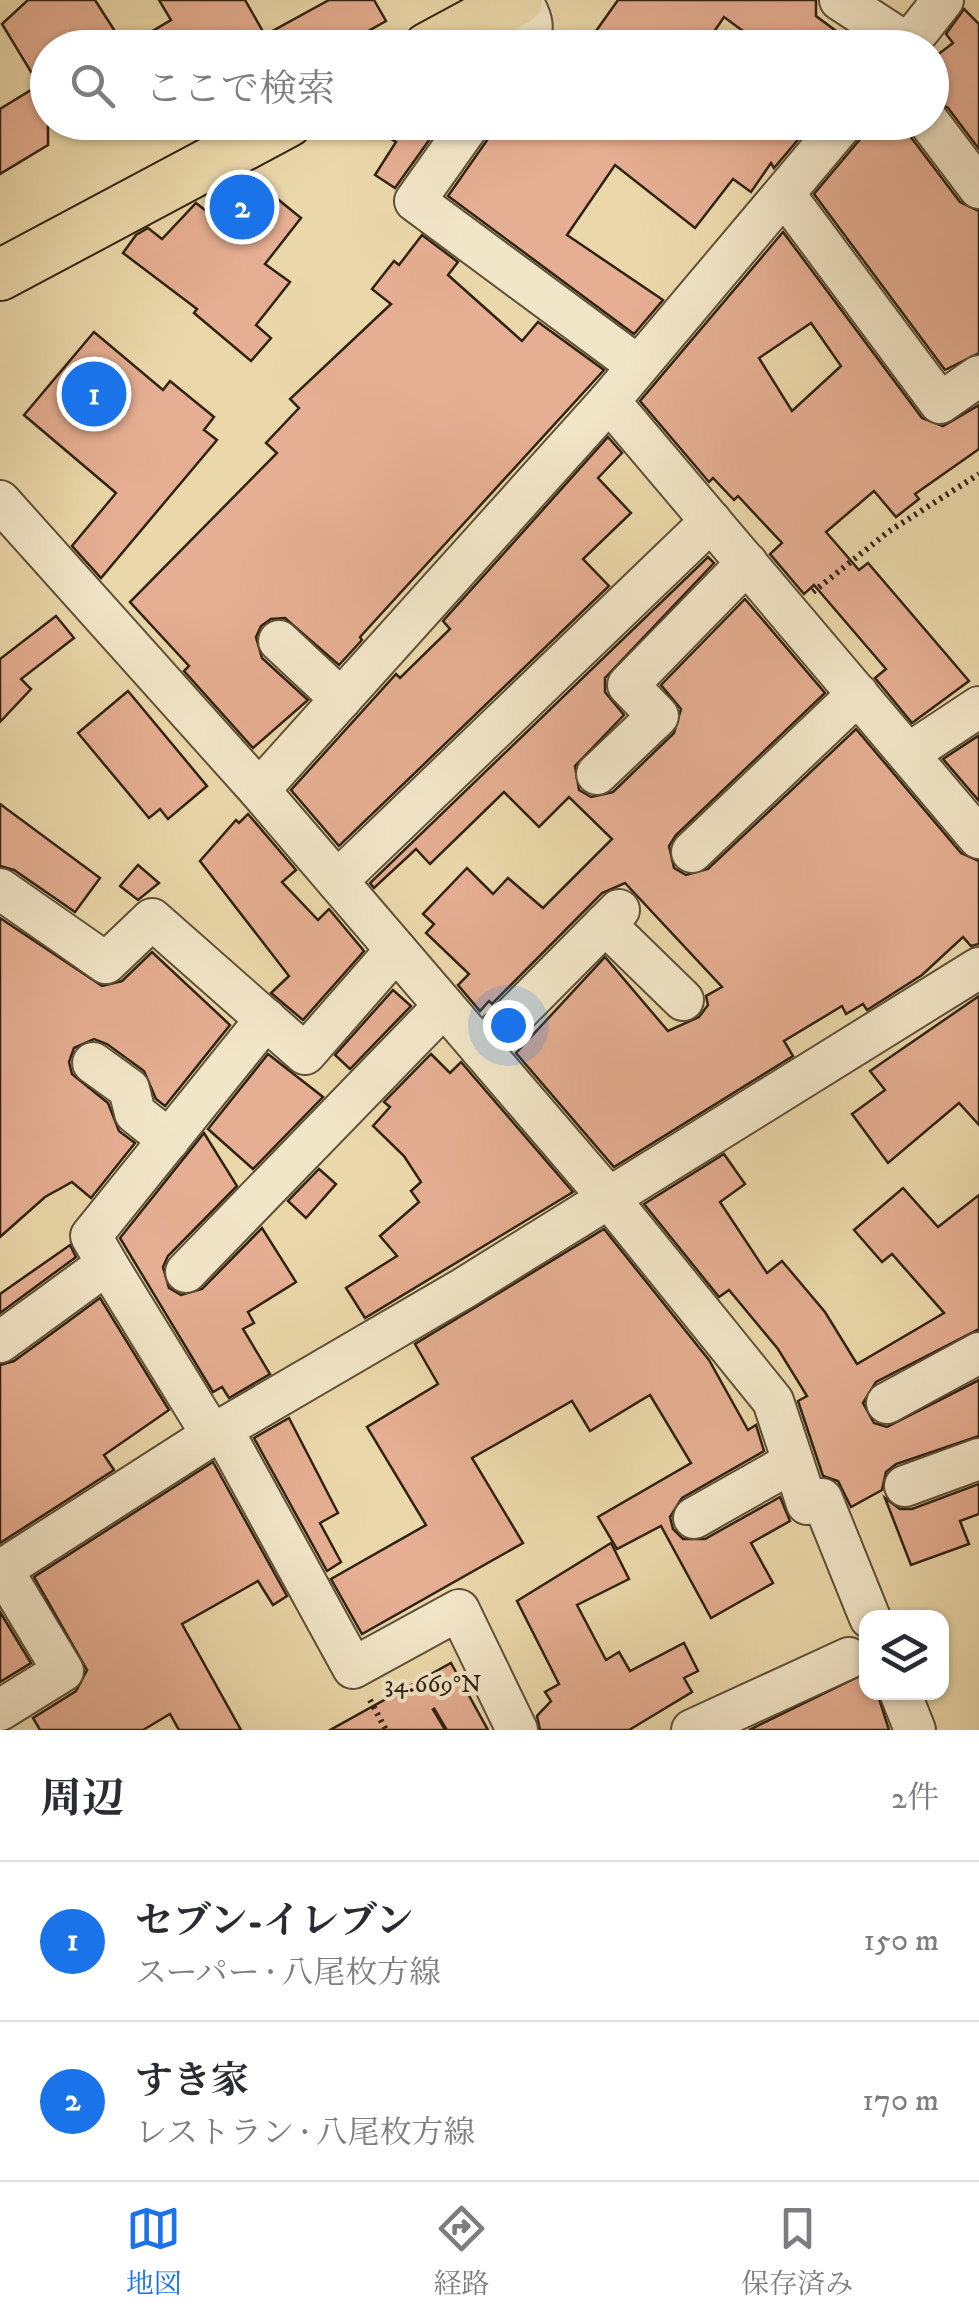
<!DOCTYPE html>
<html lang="ja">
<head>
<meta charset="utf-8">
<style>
  body { margin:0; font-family:"IM FELL DW Pica","Noto Serif JP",serif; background:#f7f7f7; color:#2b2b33 }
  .controls { position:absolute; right:30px; bottom:30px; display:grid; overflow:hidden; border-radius:20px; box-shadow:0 2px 8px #0004 }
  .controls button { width:90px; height:90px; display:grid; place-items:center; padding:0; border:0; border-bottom:2px solid #e1e1e2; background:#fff; color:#2b2b33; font:50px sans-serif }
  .you { position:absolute; left:508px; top:1025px; width:35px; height:35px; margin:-25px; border:8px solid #fff; border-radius:50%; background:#1a73e8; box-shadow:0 0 0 15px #1a73e833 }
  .badge { display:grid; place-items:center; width:65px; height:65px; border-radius:50%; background:#1a73e8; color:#fff; font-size:32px; font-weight:700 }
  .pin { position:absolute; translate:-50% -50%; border:5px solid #fff; box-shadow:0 2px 10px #0006 }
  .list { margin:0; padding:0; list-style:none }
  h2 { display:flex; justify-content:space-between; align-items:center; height:130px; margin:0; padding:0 40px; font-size:42px }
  h2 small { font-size:32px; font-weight:400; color:#7c7c81 }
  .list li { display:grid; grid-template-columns:65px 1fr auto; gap:30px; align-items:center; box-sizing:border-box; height:160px; padding:0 40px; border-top:2px solid #e1e1e2 }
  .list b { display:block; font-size:38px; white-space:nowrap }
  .list p { margin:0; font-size:32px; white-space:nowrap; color:#7c7c81 }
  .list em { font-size:32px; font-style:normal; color:#7c7c81 }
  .icon { flex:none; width:55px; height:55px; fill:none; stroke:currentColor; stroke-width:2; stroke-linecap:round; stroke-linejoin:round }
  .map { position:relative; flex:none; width:979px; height:1730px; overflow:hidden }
  .search { position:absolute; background:#fff; box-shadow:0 2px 8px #0004; left:30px; right:30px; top:30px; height:110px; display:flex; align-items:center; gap:25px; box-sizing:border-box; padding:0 35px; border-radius:55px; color:#7c7c81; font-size:38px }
  .sheet { height:450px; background:#fff }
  nav { display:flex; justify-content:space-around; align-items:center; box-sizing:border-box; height:140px; border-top:2px solid #e1e1e2; background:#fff; font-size:28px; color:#7c7c81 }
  nav a { display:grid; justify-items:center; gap:5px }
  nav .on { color:#1a73e8 }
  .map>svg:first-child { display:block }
  .building { fill:#e6ae92; stroke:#302211; stroke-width:2.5; fill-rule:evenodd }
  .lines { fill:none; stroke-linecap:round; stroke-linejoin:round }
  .minor-casing { stroke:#5f5037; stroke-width:44 }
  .major-casing { stroke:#302211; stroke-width:54 }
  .path { stroke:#302211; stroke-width:6; stroke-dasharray:2.5 5; stroke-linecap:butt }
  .minor { stroke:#f2e6c8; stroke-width:40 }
  .major { stroke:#ebd8aa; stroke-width:50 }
  .ticks { fill:none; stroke:#302211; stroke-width:4 }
  .ticks-label { font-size:25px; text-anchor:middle; fill:#302211; stroke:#f2e6c8; stroke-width:8; stroke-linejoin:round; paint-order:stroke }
</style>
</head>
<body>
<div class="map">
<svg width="979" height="1730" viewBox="0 0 979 1730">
  <rect width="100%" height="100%" fill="#ebd8aa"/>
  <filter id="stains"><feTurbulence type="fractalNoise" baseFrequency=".002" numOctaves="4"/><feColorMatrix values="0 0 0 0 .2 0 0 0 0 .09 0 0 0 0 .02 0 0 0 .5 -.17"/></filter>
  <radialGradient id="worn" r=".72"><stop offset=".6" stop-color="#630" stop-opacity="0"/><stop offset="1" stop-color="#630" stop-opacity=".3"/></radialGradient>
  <g class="building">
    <polygon points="28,0 95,0 125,47 171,20 159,0 245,0 265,35 329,0 374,0 386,21 338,48 48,48 48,145 0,174 0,109 39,85 2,24"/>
    <polygon points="618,0 816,0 816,16 859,48 766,48 724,17 703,48 584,48"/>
    <polygon points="964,9 979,24 979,149 948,108 932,99 932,59 953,43 946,34"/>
    <polygon points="363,122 442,122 395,188 375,175 396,142"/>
    <polygon points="494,122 813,122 774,168 771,163 751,192 733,179 695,228 615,165 567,235 663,300 634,334 448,196 490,136"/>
    <polygon points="867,122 906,122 910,136 960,202 979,211 979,353 945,370 814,194 862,137"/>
    <polygon points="248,175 301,218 265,264 290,282 256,325 271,338 251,361 194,313 197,309 123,253 136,235 148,228 162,239 196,203 210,214 235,182"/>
    <path d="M783,232l139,186 21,8 36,-21v44l-64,45 4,5 -23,18 -22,-26 -48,41 33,38 9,-7 101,118 -57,42 -37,-45 11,-9 -72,-84 -10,9 -34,-40 12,-11 -44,-47 -4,4 -21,-22 -4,4 -69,-81zM811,323l30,43 -49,45 -33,-53z"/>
    <polygon points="422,235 458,262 448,275 522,341 538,322 604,370 360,637 362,640 339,665 285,618 271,619 261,626 256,637 262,658 308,700 253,748 184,671 189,666 130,602 277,453 266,443 299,408 290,399 391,304 372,289 394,261 399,265"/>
    <polygon points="94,332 163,390 170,381 214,417 204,430 217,440 101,578 72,546 116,493 24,415"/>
    <polygon points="608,437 622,453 598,478 631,513 583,559 609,586 339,846 291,790 396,674 400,678 450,629 443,621"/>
    <polygon points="708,557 714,563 605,678 605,692 624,715 575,766 579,790 591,797 613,792 674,733 681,709 661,685 745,599 825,693 676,835 669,846 674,868 686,875 708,869 856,729 961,853 979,861 979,944 971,946 963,937 922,975 867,1010 863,1004 846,1014 842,1006 784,1041 793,1056 614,1167 516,1053 605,957 668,1031 699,1017 708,1005 706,996 722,987 625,883 602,893 492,1004 489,1001 480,1011 458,985 469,974 426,933 434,924 423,914 467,868 493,894 508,878 543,908 612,839 569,797 539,827 504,792 430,864 416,849 374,888 370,883"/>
    <polygon points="56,616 74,638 21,679 31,689 0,722 0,659"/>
    <polygon points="128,691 207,786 168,819 160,809 149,818 78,733"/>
    <polygon points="978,736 979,739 979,801 943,759"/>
    <polygon points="0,804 100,878 75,912 14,870 0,866"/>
    <polygon points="248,814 296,870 282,882 318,920 329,909 364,951 303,1020 271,993 289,976 200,861 236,820 239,823"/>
    <polygon points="138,865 159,883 138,900 120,886"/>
    <polygon points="0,918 102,986 122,981 152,952 230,1025 165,1106 156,1099 144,1071 107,1044 94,1039 74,1048 69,1062 72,1074 108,1103 119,1131 135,1143 91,1198 72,1182 45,1197 0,1237"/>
    <polygon points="393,990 411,1006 350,1069 335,1055"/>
    <polygon points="979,996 979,1125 959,1103 888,1163 852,1114 885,1090 870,1071"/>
    <polygon points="268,1054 323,1097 253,1169 208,1129"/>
    <polygon points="431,1054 450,1073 461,1062 573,1192 365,1318 346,1288 397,1256 380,1236 419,1202 411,1191 421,1182 404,1156 373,1126 390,1107 384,1102"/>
    <polygon points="204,1133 237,1186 168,1256 163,1267 169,1288 181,1295 202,1289 262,1228 296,1282 248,1312 254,1323 243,1329 270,1374 229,1398 222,1387 213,1392 120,1238"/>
    <polygon points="724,1154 745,1184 720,1202 767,1273 782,1261 825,1312 857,1364 944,1313 892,1254 882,1262 854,1230 903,1188 938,1227 979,1195 979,1329 876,1382 863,1403 874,1423 887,1427 979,1380 979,1436 896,1464 886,1472 882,1490 851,1507 838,1481 823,1476 798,1401 807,1396 778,1349 729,1290 719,1297 644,1204"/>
    <polygon points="319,1169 336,1184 306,1218 288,1201"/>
    <polygon points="604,1229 709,1360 748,1430 756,1425 764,1451 682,1498 670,1517 673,1529 683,1539 705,1539 780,1497 790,1521 751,1543 773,1583 711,1618 661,1526 617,1549 598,1517 691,1463 650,1395 590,1431 572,1401 472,1458 523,1543 362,1634 331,1579 426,1525 367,1427 438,1384 415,1344"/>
    <polygon points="70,1245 76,1257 0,1313 0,1294"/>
    <polygon points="100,1298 169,1410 104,1455 114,1470 0,1543 0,1365 14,1361"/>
    <polygon points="289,1418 338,1513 320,1523 341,1562 327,1571 254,1438"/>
    <polygon points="213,1462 287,1596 273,1605 258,1581 182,1624 241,1730 179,1730 170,1714 143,1730 40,1730 33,1718 76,1691 87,1670 34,1577"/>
    <polygon points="979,1484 979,1514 960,1521 969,1544 911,1565 885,1498 900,1509 912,1509"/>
    <polygon points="611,1543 629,1579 577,1605 606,1660 619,1652 630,1671 684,1643 698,1671 684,1678 692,1692 629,1730 540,1730 537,1716 551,1701 545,1692 559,1684 517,1601"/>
    <polygon points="0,1612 31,1663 0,1682"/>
    <polygon points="451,1663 488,1730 330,1730"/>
    <polygon points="866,1673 866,1692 877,1692 889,1730 749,1730"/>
  </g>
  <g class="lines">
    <defs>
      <g id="minor">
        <path d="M521,0c11,17 16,30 3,48"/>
        <polyline points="840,0 908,44"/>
        <polyline points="905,48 943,0"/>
        <polyline points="471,122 415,201 638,366"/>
        <polyline points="929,122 979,188"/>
        <polyline points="785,195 940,403 979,376"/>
        <polyline points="609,401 979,838"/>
        <polyline points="0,501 259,790 608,1197 773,1401 807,1504 822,1499 870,1618"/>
        <polyline points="279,641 341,699"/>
        <polyline points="908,754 979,707"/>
        <polyline points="597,774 658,716 628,685 747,563"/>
        <polyline points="259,790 609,401 844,122"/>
        <polyline points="692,852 858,694"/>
        <polyline points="337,881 711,521"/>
        <polyline points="0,889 106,963 152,919 305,1054 396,950"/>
        <polyline points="605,924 683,1000"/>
        <polyline points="481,1049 619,910"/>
        <polyline points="93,1063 129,1089 135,1113 169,1140"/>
        <polyline points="107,1264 212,1435"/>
        <polyline points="186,1272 444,1006"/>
        <polyline points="0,1342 107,1264 91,1236 266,1019"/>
        <polyline points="887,1403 979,1353"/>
        <polyline points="222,1429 353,1668 459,1610 517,1730"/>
        <polyline points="905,1486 979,1459"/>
        <polyline points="694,1518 793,1462"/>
        <polyline points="0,1571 212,1435 464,1288 979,968"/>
        <polyline points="900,1692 915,1730"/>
        <polyline points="0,1710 63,1671 2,1569"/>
        <polyline points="692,1730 849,1658"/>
      </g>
      <g id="major">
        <polyline points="428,48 517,0"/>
        <polyline points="0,275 287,122"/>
      </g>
    </defs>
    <use href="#minor" class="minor-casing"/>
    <use href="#major" class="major-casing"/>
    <g class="path">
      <polyline points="813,592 888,532 979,474"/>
      <polyline points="370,1700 386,1730"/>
    </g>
    <use href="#minor" class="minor"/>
    <use href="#major" class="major"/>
  </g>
  <path class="ticks" d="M433,1708l13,22"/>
  <g class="ticks-label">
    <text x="433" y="1692">34.669°N</text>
  </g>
  <rect width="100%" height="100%" filter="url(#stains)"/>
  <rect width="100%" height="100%" fill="url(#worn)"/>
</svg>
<div class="controls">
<button><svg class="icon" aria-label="layers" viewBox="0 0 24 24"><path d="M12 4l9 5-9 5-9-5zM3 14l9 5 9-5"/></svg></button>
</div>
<div class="you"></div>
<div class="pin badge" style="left:94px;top:394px">1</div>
<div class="pin badge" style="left:242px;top:207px">2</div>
<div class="search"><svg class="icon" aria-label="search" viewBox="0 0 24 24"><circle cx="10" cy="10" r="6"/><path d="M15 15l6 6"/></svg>ここで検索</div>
</div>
<section class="sheet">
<h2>周辺<small>2件</small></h2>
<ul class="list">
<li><span class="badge">1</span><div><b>セブン-イレブン</b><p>スーパー · 八尾枚方線</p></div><em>150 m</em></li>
<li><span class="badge">2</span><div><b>すき家</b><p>レストラン · 八尾枚方線</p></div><em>170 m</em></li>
</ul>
</section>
<nav>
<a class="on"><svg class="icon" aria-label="map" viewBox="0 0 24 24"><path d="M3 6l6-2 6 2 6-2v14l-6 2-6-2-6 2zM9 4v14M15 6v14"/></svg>地図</a>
<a><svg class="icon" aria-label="directions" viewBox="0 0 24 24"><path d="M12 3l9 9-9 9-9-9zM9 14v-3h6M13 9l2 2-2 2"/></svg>経路</a>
<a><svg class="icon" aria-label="saved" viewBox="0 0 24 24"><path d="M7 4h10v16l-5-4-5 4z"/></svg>保存済み</a>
</nav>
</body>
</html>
